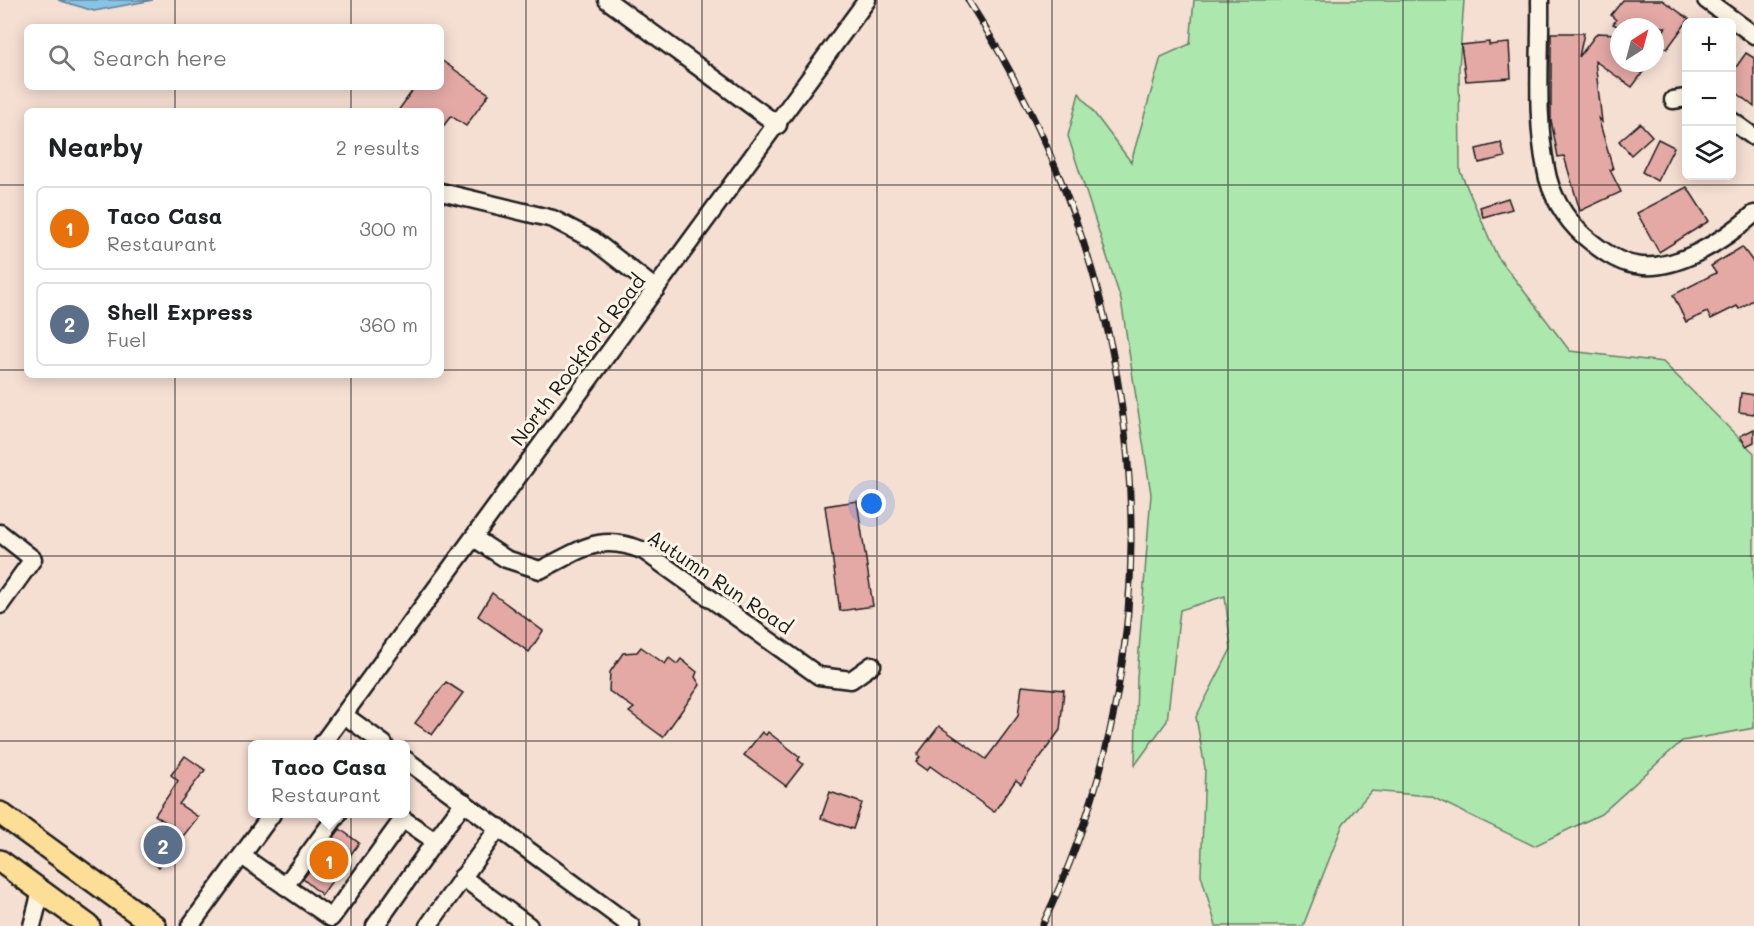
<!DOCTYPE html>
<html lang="en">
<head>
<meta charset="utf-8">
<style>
  body { margin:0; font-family:Mali,sans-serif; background:#f6f6f6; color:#202124 }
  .controls { position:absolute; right:18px; top:18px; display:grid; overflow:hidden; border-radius:9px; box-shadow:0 3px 15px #0003 }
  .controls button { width:54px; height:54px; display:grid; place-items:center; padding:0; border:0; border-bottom:2px solid #e0e0e0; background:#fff; color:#202124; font:30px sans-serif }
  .compass { position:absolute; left:1610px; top:18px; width:54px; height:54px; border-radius:50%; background:#fff; box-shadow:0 3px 15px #0003; rotate:36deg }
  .you { position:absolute; left:872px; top:504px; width:21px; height:21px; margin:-15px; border:4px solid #fff; border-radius:50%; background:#1a73e8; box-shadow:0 0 0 9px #1a73e833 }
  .badge { display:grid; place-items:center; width:39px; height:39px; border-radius:50%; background:#7c3aed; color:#fff; font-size:20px; font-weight:700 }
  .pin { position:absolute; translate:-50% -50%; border:3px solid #fff; box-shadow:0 2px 6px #0006 }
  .popup { position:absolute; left:248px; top:740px; width:162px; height:78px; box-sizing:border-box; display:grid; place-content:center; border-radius:9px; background:#fff; filter:drop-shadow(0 2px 4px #0005); font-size:20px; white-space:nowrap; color:#757577 }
  .popup b { font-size:22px; color:#202124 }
  .popup::after { content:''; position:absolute; left:50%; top:100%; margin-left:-12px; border:12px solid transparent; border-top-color:#fff }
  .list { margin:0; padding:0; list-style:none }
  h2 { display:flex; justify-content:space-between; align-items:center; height:78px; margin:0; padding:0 24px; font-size:26px }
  h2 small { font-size:20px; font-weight:400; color:#757577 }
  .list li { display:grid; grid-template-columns:39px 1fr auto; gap:18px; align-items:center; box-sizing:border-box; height:84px; margin:0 12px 12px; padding:0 12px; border:2px solid #e0e0e0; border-radius:9px }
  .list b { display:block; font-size:22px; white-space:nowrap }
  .list p { margin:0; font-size:20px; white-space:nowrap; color:#757577 }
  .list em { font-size:20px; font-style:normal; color:#757577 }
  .icon { flex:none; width:33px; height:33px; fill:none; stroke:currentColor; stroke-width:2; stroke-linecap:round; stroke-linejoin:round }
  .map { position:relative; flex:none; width:1754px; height:926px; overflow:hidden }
  .search { position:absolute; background:#fff; box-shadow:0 3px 15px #0003; left:24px; top:24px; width:420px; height:66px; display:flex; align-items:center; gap:15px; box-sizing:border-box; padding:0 21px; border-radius:9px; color:#757577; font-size:22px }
  .panel { position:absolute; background:#fff; box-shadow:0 3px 15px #0003; left:24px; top:108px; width:420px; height:270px; border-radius:9px }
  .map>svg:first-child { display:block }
  .green { fill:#ace8ae; stroke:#648265; stroke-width:1.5 }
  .water { fill:#86c5e7; stroke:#5c8196; stroke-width:1.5 }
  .building { fill:#e4a9a5; stroke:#1c1c1c; stroke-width:1.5 }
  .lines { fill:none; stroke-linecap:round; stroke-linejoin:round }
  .minor-casing { stroke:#1c1c1c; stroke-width:21 }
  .major-casing { stroke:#1c1c1c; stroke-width:26 }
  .minor { stroke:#fcf5e5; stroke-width:16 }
  .major { stroke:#fcde96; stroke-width:21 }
  .rail-casing { stroke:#1c1c1c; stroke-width:7 }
  .rail { stroke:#fcf5e5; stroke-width:4.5; stroke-dasharray:14; stroke-linecap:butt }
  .grid { fill:none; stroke:#1c1c1c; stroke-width:1.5; stroke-opacity:0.55 }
  .labels { text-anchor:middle; stroke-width:6; stroke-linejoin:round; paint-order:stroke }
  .street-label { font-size:20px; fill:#1c1c1c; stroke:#fcf5e5 }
</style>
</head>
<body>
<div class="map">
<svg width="1754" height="926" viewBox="0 0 1754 926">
  <rect width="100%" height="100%" fill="#f5ded2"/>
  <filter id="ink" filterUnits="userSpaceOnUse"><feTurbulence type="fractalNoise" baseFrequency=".0167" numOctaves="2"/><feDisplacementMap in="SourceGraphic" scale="12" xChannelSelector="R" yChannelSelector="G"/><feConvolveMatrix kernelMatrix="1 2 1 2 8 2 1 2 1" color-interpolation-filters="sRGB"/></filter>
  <g filter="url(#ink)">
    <polygon class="green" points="1194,0 1464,0 1459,68 1460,171 1497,256 1570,351 1663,362 1754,453 1754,728 1682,741 1601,814 1534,846 1430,796 1371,791 1343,824 1303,926 1216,926 1201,875 1205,768 1196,717 1231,649 1225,596 1180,610 1167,721 1135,765 1137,677 1151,494 1121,300 1068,136 1079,93 1131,162 1161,57 1190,44"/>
    <polygon class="water" points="58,0 153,0 94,11"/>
    <g class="building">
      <polygon points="1623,0 1662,0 1689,19 1667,49 1656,42 1666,27 1619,27 1613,24 1616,20 1611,15"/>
      <polygon points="1551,33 1584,33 1579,57 1597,33 1619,34 1619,63 1650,63 1632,87 1595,61 1602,122 1598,117 1613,169 1610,170 1621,192 1580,211 1564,156 1558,157 1551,120"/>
      <polygon points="1489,42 1489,45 1509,43 1511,78 1466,81 1461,45"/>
      <polygon points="1746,53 1754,58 1754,107 1731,88 1731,74"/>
      <polygon points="441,60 489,94 466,126 451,116 441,129 441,111 398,111 415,87 441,87"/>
      <polygon points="1640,123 1652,136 1631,155 1619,141"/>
      <polygon points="1658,139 1674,147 1657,181 1642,172"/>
      <polygon points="1501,143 1505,157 1479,163 1476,149"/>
      <polygon points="1687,187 1709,221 1659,252 1637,213"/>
      <polygon points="1508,198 1512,209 1483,217 1480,207"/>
      <polygon points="1742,247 1754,263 1754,299 1739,309 1737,306 1711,319 1707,312 1686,322 1673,295 1716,273 1711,266"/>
      <polygon points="1741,393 1754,395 1754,414 1739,412"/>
      <polygon points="1754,429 1754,442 1746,446 1740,436"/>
      <polygon points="857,501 873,606 840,611 825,506"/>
      <polygon points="492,593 543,631 529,652 478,616"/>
      <polygon points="641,647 665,664 669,658 677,664 681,659 697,672 695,677 700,685 663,737 629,712 634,708 609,691 610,672 623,653 637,652"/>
      <polygon points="446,682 463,693 432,735 415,723"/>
      <polygon points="1022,686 1064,690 1060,730 1021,784 1016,780 994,812 930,766 927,770 916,762 920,757 917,755 939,726 986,759 1018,716"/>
      <polygon points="762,732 766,735 768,732 800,757 798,760 803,764 786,786 744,755"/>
      <polygon points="185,756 205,770 179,804 198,817 159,867 144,856 167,823 155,815 178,781 171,775"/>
      <polygon points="830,792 862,803 853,829 821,818"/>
      <polygon points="340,829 359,843 322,895 303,879"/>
    </g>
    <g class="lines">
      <defs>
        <g id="minor">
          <polyline points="607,0 778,125"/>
          <path d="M1540,0c1,55 -5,115 6,169 4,25 19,50 38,67 14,12 32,26 51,29 41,8 90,-26 119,-51"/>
          <polyline points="1706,0 1754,35"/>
          <polyline points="1673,100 1686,98"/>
          <polyline points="1732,121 1754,137"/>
          <polyline points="441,192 553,219 593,240 656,289"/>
          <polyline points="0,533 33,559 0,605"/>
          <path d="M474,538l32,21 34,11c42,-20 58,-38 104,-19l175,125 32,4 21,-15"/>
          <polyline points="344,715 384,744"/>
          <polyline points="322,744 867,0"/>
          <polyline points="406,760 631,926"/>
          <polyline points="242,856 331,918 403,819 435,841 464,802"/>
          <polyline points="462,877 529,926"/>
          <polyline points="285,886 338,814"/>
          <polyline points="32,926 41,891"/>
          <polyline points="190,926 272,814"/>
          <polyline points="375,926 435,841"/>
          <polyline points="428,926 499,827"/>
        </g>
        <g id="major">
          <polyline points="0,813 155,926"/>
          <polyline points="0,861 89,926"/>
        </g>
      </defs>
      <use href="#minor" class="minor-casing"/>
      <use href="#major" class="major-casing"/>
      <use href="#minor" class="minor"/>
      <use href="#major" class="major"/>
      <defs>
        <path id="rail" d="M968,0c179,280 221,621 74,926"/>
      </defs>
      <use href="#rail" class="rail-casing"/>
      <use href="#rail" class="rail"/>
    </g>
  </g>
  <path class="grid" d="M175,0v27M351,0v27M526,0v926M702,0v926M877,0v926M1052,0v926M1228,0v926M1403,0v926M1579,0v926M175,87v24M351,87v24M0,185h27M441,185h1313M0,370h27M441,370h1313M175,375v551M351,375v551M0,556h1754M0,741h1754"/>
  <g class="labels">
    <g class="street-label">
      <text transform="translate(578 360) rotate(-53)" y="7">North Rockford Road</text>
      <text transform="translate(720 582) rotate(34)" y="7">Autumn Run Road</text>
    </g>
  </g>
</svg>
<div class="controls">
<button>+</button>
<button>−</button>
<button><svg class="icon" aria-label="layers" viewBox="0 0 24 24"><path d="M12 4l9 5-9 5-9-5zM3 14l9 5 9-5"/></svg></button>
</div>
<svg class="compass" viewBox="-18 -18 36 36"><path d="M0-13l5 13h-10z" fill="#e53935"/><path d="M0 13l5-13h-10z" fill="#757577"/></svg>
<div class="you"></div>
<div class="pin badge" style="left:329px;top:860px;background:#e8710a">1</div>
<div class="popup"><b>Taco Casa</b>Restaurant</div>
<div class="pin badge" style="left:163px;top:845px;background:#5c6f8a">2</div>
<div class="search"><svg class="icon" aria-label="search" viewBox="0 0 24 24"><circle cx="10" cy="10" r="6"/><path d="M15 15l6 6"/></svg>Search here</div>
<section class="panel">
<h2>Nearby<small>2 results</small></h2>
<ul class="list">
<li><span class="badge" style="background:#e8710a">1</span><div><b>Taco Casa</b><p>Restaurant</p></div><em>300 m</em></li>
<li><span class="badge" style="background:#5c6f8a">2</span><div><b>Shell Express</b><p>Fuel</p></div><em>360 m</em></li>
</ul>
</section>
</div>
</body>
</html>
